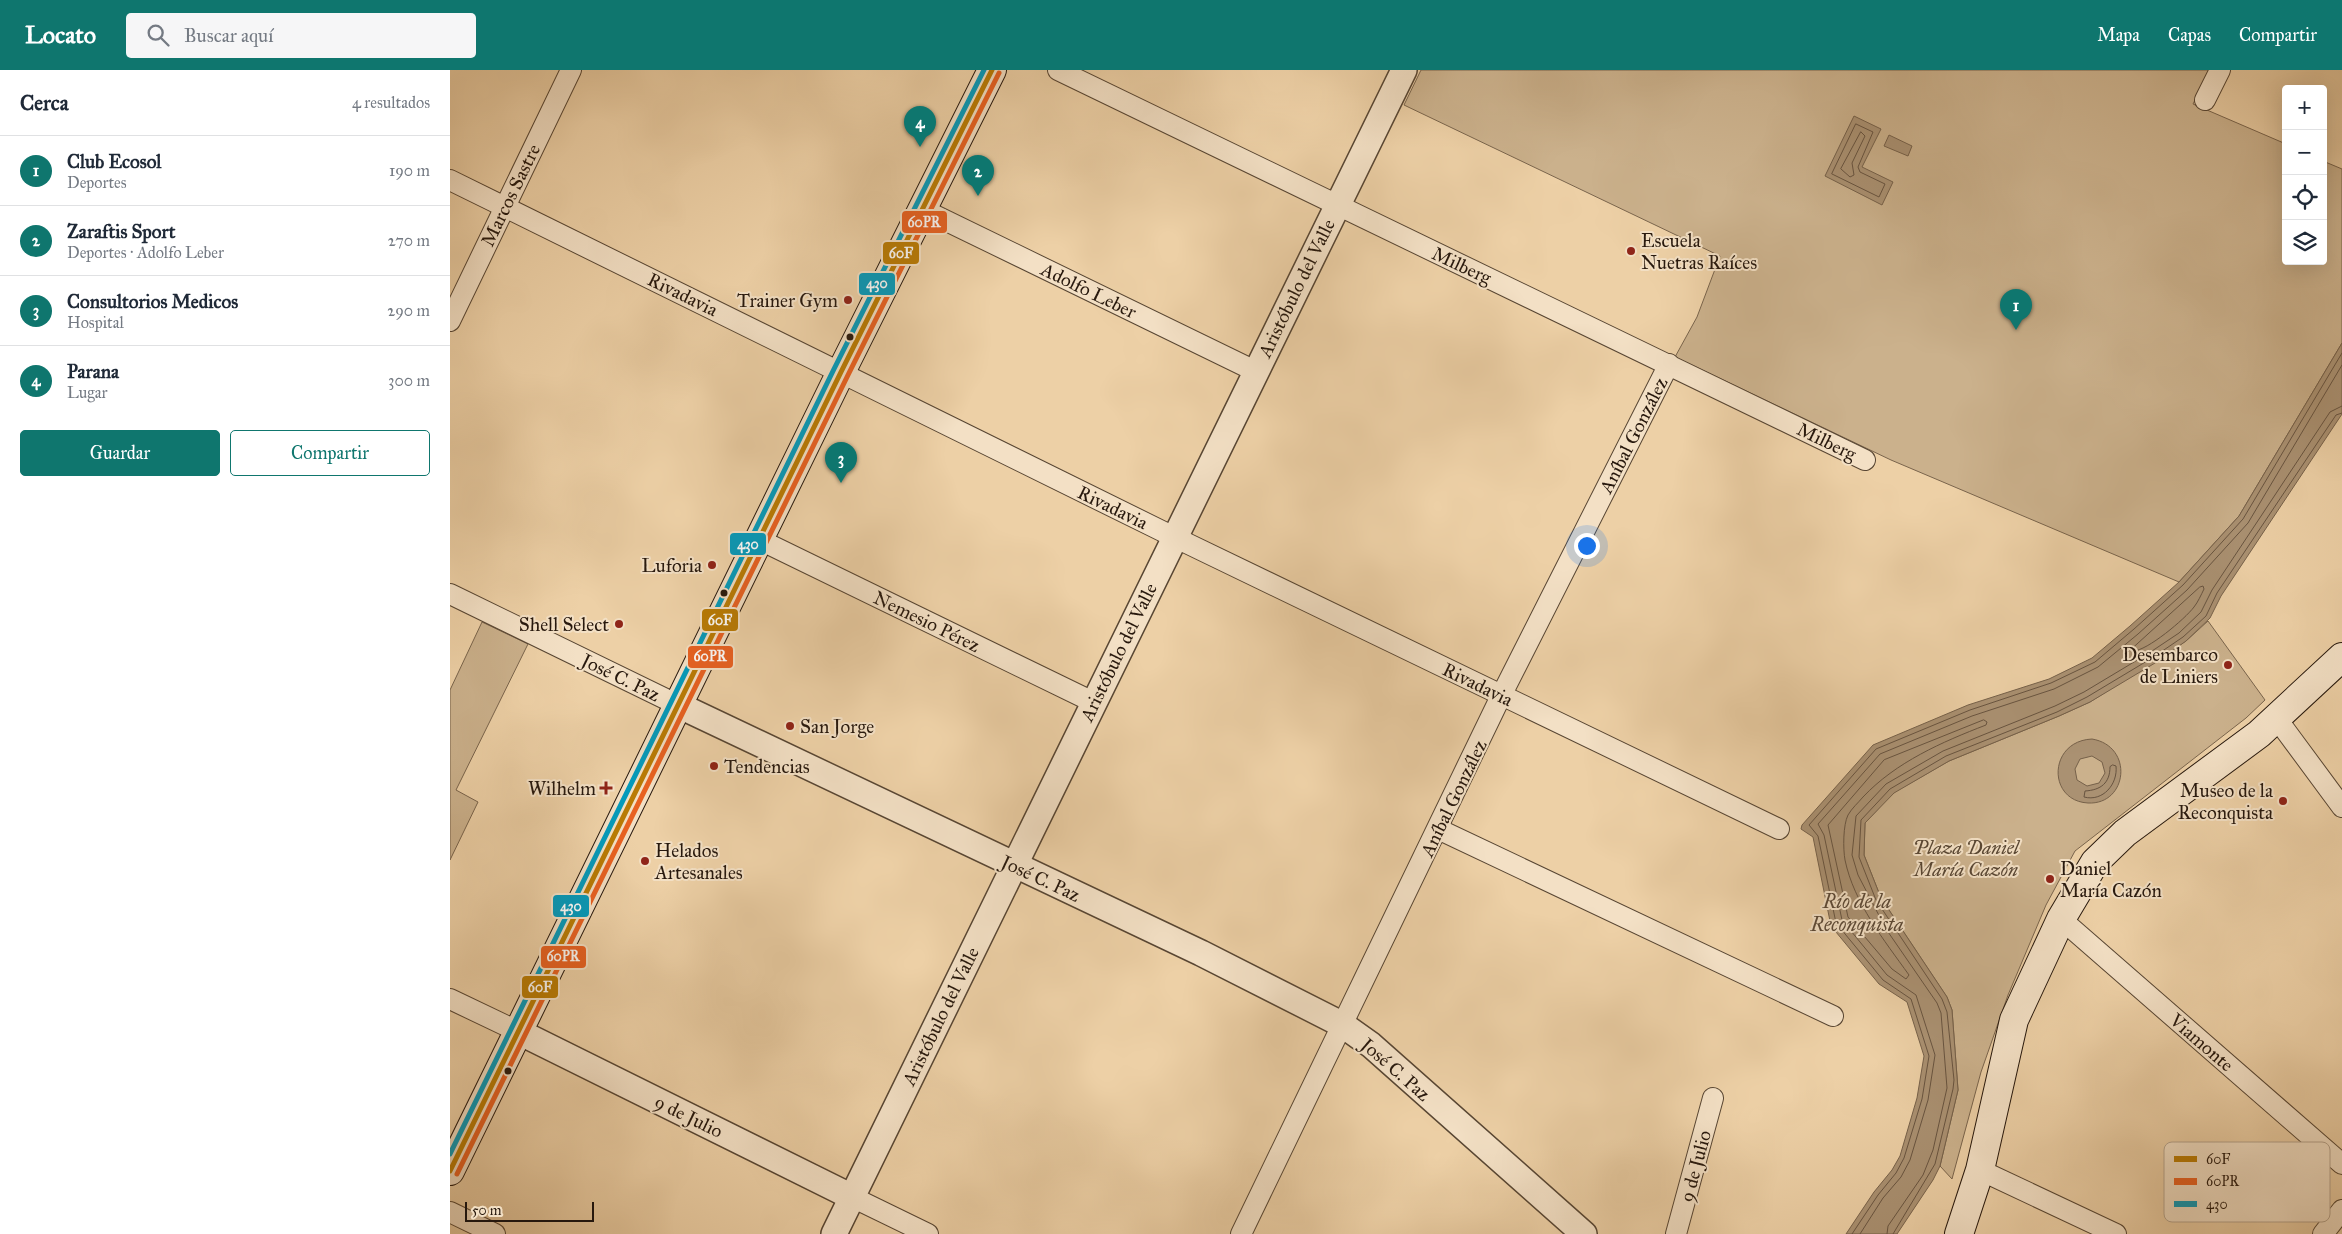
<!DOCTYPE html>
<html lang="es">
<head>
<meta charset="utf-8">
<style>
  body { margin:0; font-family:"IM FELL Great Primer",serif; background:#f6f6f7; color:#1f2937 }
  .controls { position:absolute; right:15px; top:15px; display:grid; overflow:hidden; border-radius:5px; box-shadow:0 5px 20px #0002 }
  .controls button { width:45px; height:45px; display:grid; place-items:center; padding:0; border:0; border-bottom:1px solid #e0e1e3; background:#fff; color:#1f2937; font:25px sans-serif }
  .scale { position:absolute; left:15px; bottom:12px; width:129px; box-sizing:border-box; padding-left:5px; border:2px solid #27180d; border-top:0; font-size:14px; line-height:18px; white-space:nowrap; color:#27180d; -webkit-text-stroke:4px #f3e0c5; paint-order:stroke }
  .you { position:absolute; left:1136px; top:475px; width:18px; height:18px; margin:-12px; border:4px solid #fff; border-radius:50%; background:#1a73e8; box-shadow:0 0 0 8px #1a73e833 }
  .badge { display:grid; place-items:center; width:32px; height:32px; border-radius:50%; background:#0f766e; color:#fff; font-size:16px; font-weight:700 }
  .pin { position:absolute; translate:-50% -41px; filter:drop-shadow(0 1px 2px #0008) }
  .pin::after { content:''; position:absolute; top:26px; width:18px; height:15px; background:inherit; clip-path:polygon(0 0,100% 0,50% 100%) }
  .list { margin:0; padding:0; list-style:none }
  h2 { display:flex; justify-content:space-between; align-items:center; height:65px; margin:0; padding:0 20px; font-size:21px }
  h2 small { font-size:16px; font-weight:400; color:#747a83 }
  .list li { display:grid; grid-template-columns:32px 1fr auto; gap:15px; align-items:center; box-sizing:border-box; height:70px; padding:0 20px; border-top:1px solid #e0e1e3 }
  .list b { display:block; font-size:19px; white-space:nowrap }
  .list p { margin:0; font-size:16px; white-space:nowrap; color:#747a83 }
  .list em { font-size:16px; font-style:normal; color:#747a83 }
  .actions { display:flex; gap:10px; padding:15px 20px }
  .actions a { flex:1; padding:11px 0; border:1px solid #0f766e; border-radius:5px; text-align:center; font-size:18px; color:#0f766e }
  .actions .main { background:#0f766e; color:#fff }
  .icon { flex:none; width:28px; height:28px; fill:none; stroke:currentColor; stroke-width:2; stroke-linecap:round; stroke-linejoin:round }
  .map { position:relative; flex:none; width:1892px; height:1164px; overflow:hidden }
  header { display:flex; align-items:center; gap:30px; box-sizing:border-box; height:70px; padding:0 25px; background:#0f766e; color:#fff }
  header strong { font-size:24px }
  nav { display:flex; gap:28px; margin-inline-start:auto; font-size:18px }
  .search { width:350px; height:45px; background:#f6f6f7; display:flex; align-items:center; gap:12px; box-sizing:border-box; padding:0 18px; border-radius:5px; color:#747a83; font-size:19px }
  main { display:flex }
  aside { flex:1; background:#fff }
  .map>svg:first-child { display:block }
  .green { fill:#cbb18c; stroke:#79644c }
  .water { fill:#aa9172; stroke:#76614a; fill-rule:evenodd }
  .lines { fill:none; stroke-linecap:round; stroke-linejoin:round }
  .shore { stroke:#685440; stroke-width:1 }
  .minor-casing { stroke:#584633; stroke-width:22 }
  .tertiary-casing { stroke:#584633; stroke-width:28 }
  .secondary-casing { stroke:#27180d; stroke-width:30 }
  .minor { stroke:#f3e0c5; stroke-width:20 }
  .tertiary { stroke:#f3e0c5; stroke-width:25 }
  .secondary { stroke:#f3e0c5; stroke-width:28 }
  .bus-1-casing { stroke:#f3e0c5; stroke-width:9 }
  .bus-2-casing { stroke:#f3e0c5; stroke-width:9 }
  .bus-3-casing { stroke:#f3e0c5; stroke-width:9 }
  .bus-1 { stroke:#b97b04; stroke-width:5 }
  .bus-2 { stroke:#e86121; stroke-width:5 }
  .bus-3 { stroke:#049abb; stroke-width:5 }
  .poi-dot { fill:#8f2418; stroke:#f3e0c5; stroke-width:2 }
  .bus-dot { fill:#27180d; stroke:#f3e0c5; stroke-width:2 }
  .labels { text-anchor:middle; stroke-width:4; stroke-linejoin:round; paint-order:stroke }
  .street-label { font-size:19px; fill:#27180d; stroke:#f3e0c5 }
  .poi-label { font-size:19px; fill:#27180d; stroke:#f3e0c5; text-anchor:end }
  .park-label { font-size:19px; font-style:italic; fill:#584633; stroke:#f3e0c5 }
  .water-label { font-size:20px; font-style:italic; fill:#5b4835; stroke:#f3e0c5 }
  .key { fill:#f3e0c5; stroke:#b6a48e; stroke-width:1 }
  .key-label { font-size:14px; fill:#27180d }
  .line-badge { stroke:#f3e0c5; stroke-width:2 }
  .badge-label { font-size:14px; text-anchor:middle; font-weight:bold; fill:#fff }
</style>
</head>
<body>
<header>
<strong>Locato</strong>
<div class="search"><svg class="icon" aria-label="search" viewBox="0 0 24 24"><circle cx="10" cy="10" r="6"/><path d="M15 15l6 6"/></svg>Buscar aquí</div>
<nav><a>Mapa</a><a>Capas</a><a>Compartir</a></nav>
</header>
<main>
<aside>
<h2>Cerca<small>4 resultados</small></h2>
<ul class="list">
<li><span class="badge">1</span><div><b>Club Ecosol</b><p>Deportes</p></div><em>190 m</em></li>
<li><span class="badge">2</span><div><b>Zaraftis Sport</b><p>Deportes · Adolfo Leber</p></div><em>270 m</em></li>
<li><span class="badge">3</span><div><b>Consultorios Medicos</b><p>Hospital</p></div><em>290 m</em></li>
<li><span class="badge">4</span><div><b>Parana</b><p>Lugar</p></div><em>300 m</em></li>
</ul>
<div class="actions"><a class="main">Guardar</a><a>Compartir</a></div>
</aside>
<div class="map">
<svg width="1892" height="1164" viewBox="0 0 1892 1164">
  <rect width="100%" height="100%" fill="#edd0a6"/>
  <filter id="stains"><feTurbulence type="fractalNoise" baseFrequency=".004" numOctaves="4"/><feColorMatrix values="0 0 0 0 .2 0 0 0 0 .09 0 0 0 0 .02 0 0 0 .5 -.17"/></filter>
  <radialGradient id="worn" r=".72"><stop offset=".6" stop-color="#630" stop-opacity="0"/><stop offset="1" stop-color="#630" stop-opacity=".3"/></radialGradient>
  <g class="green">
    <polygon points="971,0 1760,0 1743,34 1836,74 1836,191 1873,191 1873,91 1892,99 1892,273 1789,446 1729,512 1441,390 1225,287 1247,247 1270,186 954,35"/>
    <polygon points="1758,551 1815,630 1796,648 1625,781 1596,835 1558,925 1531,1002 1502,1109 1490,1096 1508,1020 1502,940 1497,927 1431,828 1414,785 1415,753 1443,723 1499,691 1609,646 1640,632 1736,571"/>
    <polygon points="32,552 78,574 6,720 28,732 0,790 0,620"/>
  </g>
  <g class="water">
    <polygon points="1404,46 1431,59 1412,97 1443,112 1432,135 1375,106"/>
    <polygon points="1439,65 1462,76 1458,86 1434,76"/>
    <polygon points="1892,273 1892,344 1771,526 1760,548 1736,571 1705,593 1640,632 1609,646 1499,691 1444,723 1415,753 1414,785 1431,828 1497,927 1502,940 1508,1020 1490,1096 1483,1110 1447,1164 1396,1164 1424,1122 1442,1100 1450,1086 1467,1028 1474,986 1457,932 1429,914 1381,856 1363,767 1351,759 1352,755 1423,675 1518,635 1599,609 1642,588 1680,556 1729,512 1789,446"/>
    <path d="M1642,669c42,7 36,66 -4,64 -41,-2 -40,-62 4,-64zM1642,686l10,6 3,11 -6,10 -12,3 -10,-6 -2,-11 5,-10z"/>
  </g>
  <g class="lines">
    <g class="shore">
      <polygon points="1406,54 1423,62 1408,97 1410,102 1435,114 1429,127 1382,104"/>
      <polygon points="1411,62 1415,66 1402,93 1404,105 1400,107 1391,99"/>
      <path d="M1750,517l3,-1 1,3c-3,6 -6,13 -10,18 -9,12 -47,44 -61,44v-3z"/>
      <path d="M1534,650l3,2 -1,3c-44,17 -90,37 -123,72 -5,6 -11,11 -15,18 -5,10 -5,34 -3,45 9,43 39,80 64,115l-3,4 -14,-10 -44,-52 -20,-92 56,-65z"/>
      <path d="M1663,695l3,1c2,18 -13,36 -32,31l1,-6c16,-1 25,-8 25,-24z"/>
      <polyline points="1402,1164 1428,1125 1446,1103 1454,1088 1472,1029 1479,986 1461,929 1433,910 1386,853 1368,766 1359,755 1426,679 1520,640 1601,613 1645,592 1684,559 1733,515 1793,449 1892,283"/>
      <polyline points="1410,1164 1433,1128 1451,1107 1460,1090 1478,1030 1485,985 1466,925 1437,905 1392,850 1374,765 1368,754 1430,684 1522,646 1604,619 1648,597 1688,564 1737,520 1798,453 1892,295"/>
      <polyline points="1437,1164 1438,1156 1473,1105 1483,1080 1497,1018 1491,943 1487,933 1436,859 1408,805 1402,785 1406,746 1436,714 1493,681 1605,636 1634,622 1699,583 1729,563 1751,542 1762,520 1880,342 1892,336"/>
      <polyline points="1443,1164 1485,1094 1503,1019 1504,1010 1497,942 1492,929 1426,830 1409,787 1411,750 1440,719 1496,686 1607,642 1637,627 1702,588 1733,567 1756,546 1767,523 1886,345 1892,343"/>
    </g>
    <defs>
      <g id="minor">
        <polyline points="608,0 1415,390"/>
        <polyline points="1755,30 1770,0"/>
        <polyline points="0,110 724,467 1329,759"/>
        <polyline points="472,139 805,301"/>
        <polyline points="0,251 121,0"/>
        <polyline points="310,470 643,632"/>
        <polyline points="0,524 228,635"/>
        <polyline points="1827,649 1892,737"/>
        <polyline points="988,759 1383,946"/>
        <polyline points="1611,849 1892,1094"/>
        <polyline points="0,929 67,961"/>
        <polyline points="1530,1100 1666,1164"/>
        <polyline points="402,1127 478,1164"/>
        <polyline points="0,1142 45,1164"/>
        <polyline points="791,1164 1051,626 1219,294"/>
        <polyline points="1226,1164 1263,1028"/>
        <polyline points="1873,1164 1892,1140"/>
      </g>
      <g id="tertiary">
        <polyline points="228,635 751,883 893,955 921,975 1134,1164"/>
        <polyline points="67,961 402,1127"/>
        <polyline points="384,1164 954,0"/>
      </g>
      <g id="secondary">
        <polyline points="0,1101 391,302 542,0"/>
        <polyline points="1509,1164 1530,1100 1564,950 1611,849 1645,792 1675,763 1809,664 1892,587"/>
      </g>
    </defs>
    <use href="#minor" class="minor-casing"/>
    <use href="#tertiary" class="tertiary-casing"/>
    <use href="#secondary" class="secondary-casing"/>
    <use href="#minor" class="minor"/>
    <use href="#tertiary" class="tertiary"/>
    <use href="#secondary" class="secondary"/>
    <defs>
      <polyline id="bus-1" points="0,1101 391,302 542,0"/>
      <polyline id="bus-2" points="7,1104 398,305 549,3"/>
      <polyline id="bus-3" points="0,1084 384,299 534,0"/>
    </defs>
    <use href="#bus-1" class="bus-1-casing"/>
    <use href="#bus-2" class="bus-2-casing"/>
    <use href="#bus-3" class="bus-3-casing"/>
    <use href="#bus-1" class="bus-1"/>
    <use href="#bus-2" class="bus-2"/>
    <use href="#bus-3" class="bus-3"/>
  </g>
  <g class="poi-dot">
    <circle cx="1181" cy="181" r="5"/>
    <circle cx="398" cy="230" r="5"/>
    <circle cx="262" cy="495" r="5"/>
    <circle cx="169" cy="554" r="5"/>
    <circle cx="1778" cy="595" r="5"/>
    <circle cx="340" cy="656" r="5"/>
    <circle cx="264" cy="696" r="5"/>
    <path d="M153.5 710.5h5v5h5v5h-5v5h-5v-5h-5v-5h5z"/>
    <circle cx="1833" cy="731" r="5"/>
    <circle cx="195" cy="791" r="5"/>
    <circle cx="1600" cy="809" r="5"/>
  </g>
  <g class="bus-dot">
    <circle cx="400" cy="267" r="4.5"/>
    <circle cx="274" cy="523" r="4.5"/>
    <circle cx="58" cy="1001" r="4.5"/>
  </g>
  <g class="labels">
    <g class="street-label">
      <text transform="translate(60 125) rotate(-64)" y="7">Marcos Sastre</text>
      <text transform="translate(1012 195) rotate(25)" y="7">Milberg</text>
      <text transform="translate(846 218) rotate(-64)" y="7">Aristóbulo del Valle</text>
      <text transform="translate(639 220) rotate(26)" y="7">Adolfo Leber</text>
      <text transform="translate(233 224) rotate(26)" y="7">Rivadavia</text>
      <text transform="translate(1183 365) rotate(-63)" y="7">Aníbal González</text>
      <text transform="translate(1377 371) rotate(26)" y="7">Milberg</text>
      <text transform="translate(663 437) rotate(26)" y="7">Rivadavia</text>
      <text transform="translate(477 551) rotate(26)" y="7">Nemesio Pérez</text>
      <text transform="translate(668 582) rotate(-64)" y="7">Aristóbulo del Valle</text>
      <text transform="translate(171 607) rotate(26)" y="7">José C. Paz</text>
      <text transform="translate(1028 614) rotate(26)" y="7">Rivadavia</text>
      <text transform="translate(1003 728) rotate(-64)" y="7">Aníbal González</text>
      <text transform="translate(591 808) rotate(25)" y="7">José C. Paz</text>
      <text transform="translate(490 946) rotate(-64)" y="7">Aristóbulo del Valle</text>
      <text transform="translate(1752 972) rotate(41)" y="7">Viamonte</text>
      <text transform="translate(946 999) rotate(41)" y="7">José C. Paz</text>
      <text transform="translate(239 1046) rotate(26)" y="7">9 de Julio</text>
      <text transform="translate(1245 1096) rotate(-75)" y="7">9 de Julio</text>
    </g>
    <g class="poi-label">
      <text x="1191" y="177" text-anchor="start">Escuela<tspan x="1191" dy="22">Nuetras Raíces</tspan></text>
      <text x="388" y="237">Trainer Gym</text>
      <text x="252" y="502">Luforia</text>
      <text x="159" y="561">Shell Select</text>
      <text x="1768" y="591">Desembarco<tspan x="1768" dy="22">de Liniers</tspan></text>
      <text x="350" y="663" text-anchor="start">San Jorge</text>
      <text x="274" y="703" text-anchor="start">Tendencias</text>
      <text x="146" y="725">Wilhelm</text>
      <text x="1823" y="727">Museo de la<tspan x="1823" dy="22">Reconquista</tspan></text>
      <text x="205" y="787" text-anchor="start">Helados<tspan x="205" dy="22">Artesanales</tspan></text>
      <text x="1610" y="805" text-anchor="start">Daniel<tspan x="1610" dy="22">María Cazón</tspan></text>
    </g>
    <g class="park-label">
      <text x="1516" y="784">Plaza Daniel<tspan x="1516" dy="22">María Cazón</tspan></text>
    </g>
    <g class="water-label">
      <text x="1407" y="838">Río de la<tspan x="1407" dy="23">Reconquista</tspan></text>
    </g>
  </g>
  <rect x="1714" y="1072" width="166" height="80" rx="8" class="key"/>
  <rect x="1724" y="1086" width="23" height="6" fill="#b97b04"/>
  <rect x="1724" y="1108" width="23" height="7" fill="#e86121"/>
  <rect x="1724" y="1131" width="23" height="6" fill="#049abb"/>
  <g class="key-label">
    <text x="1756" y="1094">60F</text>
    <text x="1756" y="1116">60PR</text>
    <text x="1756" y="1139">430</text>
  </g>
  <g class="line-badge">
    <rect x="451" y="140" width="47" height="24" rx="5" fill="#e86121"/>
    <rect x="432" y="171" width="38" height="24" rx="5" fill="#b97b04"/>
    <rect x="408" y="202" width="38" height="24" rx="5" fill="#049abb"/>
    <rect x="279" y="462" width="38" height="24" rx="5" fill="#049abb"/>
    <rect x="251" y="538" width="38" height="24" rx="5" fill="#b97b04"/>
    <rect x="237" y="575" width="47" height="24" rx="5" fill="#e86121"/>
    <rect x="102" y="824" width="38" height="24" rx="5" fill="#049abb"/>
    <rect x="90" y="875" width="47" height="24" rx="5" fill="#e86121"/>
    <rect x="71" y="905" width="38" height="24" rx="5" fill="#b97b04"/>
  </g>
  <g class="badge-label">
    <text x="474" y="157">60PR</text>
    <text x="451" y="188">60F</text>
    <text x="427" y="218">430</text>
    <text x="298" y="479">430</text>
    <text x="270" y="555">60F</text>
    <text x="260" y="591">60PR</text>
    <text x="121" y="841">430</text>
    <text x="113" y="891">60PR</text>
    <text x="90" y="922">60F</text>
  </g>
  <rect width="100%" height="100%" filter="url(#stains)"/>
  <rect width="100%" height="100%" fill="url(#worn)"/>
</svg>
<div class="controls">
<button>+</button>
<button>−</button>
<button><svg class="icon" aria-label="locate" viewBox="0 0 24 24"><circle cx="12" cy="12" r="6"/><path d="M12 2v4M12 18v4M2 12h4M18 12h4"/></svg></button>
<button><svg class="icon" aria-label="layers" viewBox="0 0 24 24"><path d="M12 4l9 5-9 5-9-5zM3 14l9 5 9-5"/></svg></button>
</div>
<div class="scale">50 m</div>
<div class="you"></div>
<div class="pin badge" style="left:1566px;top:260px">1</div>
<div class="pin badge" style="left:528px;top:126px">2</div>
<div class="pin badge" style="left:391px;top:413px">3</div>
<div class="pin badge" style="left:470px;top:77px">4</div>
</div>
</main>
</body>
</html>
